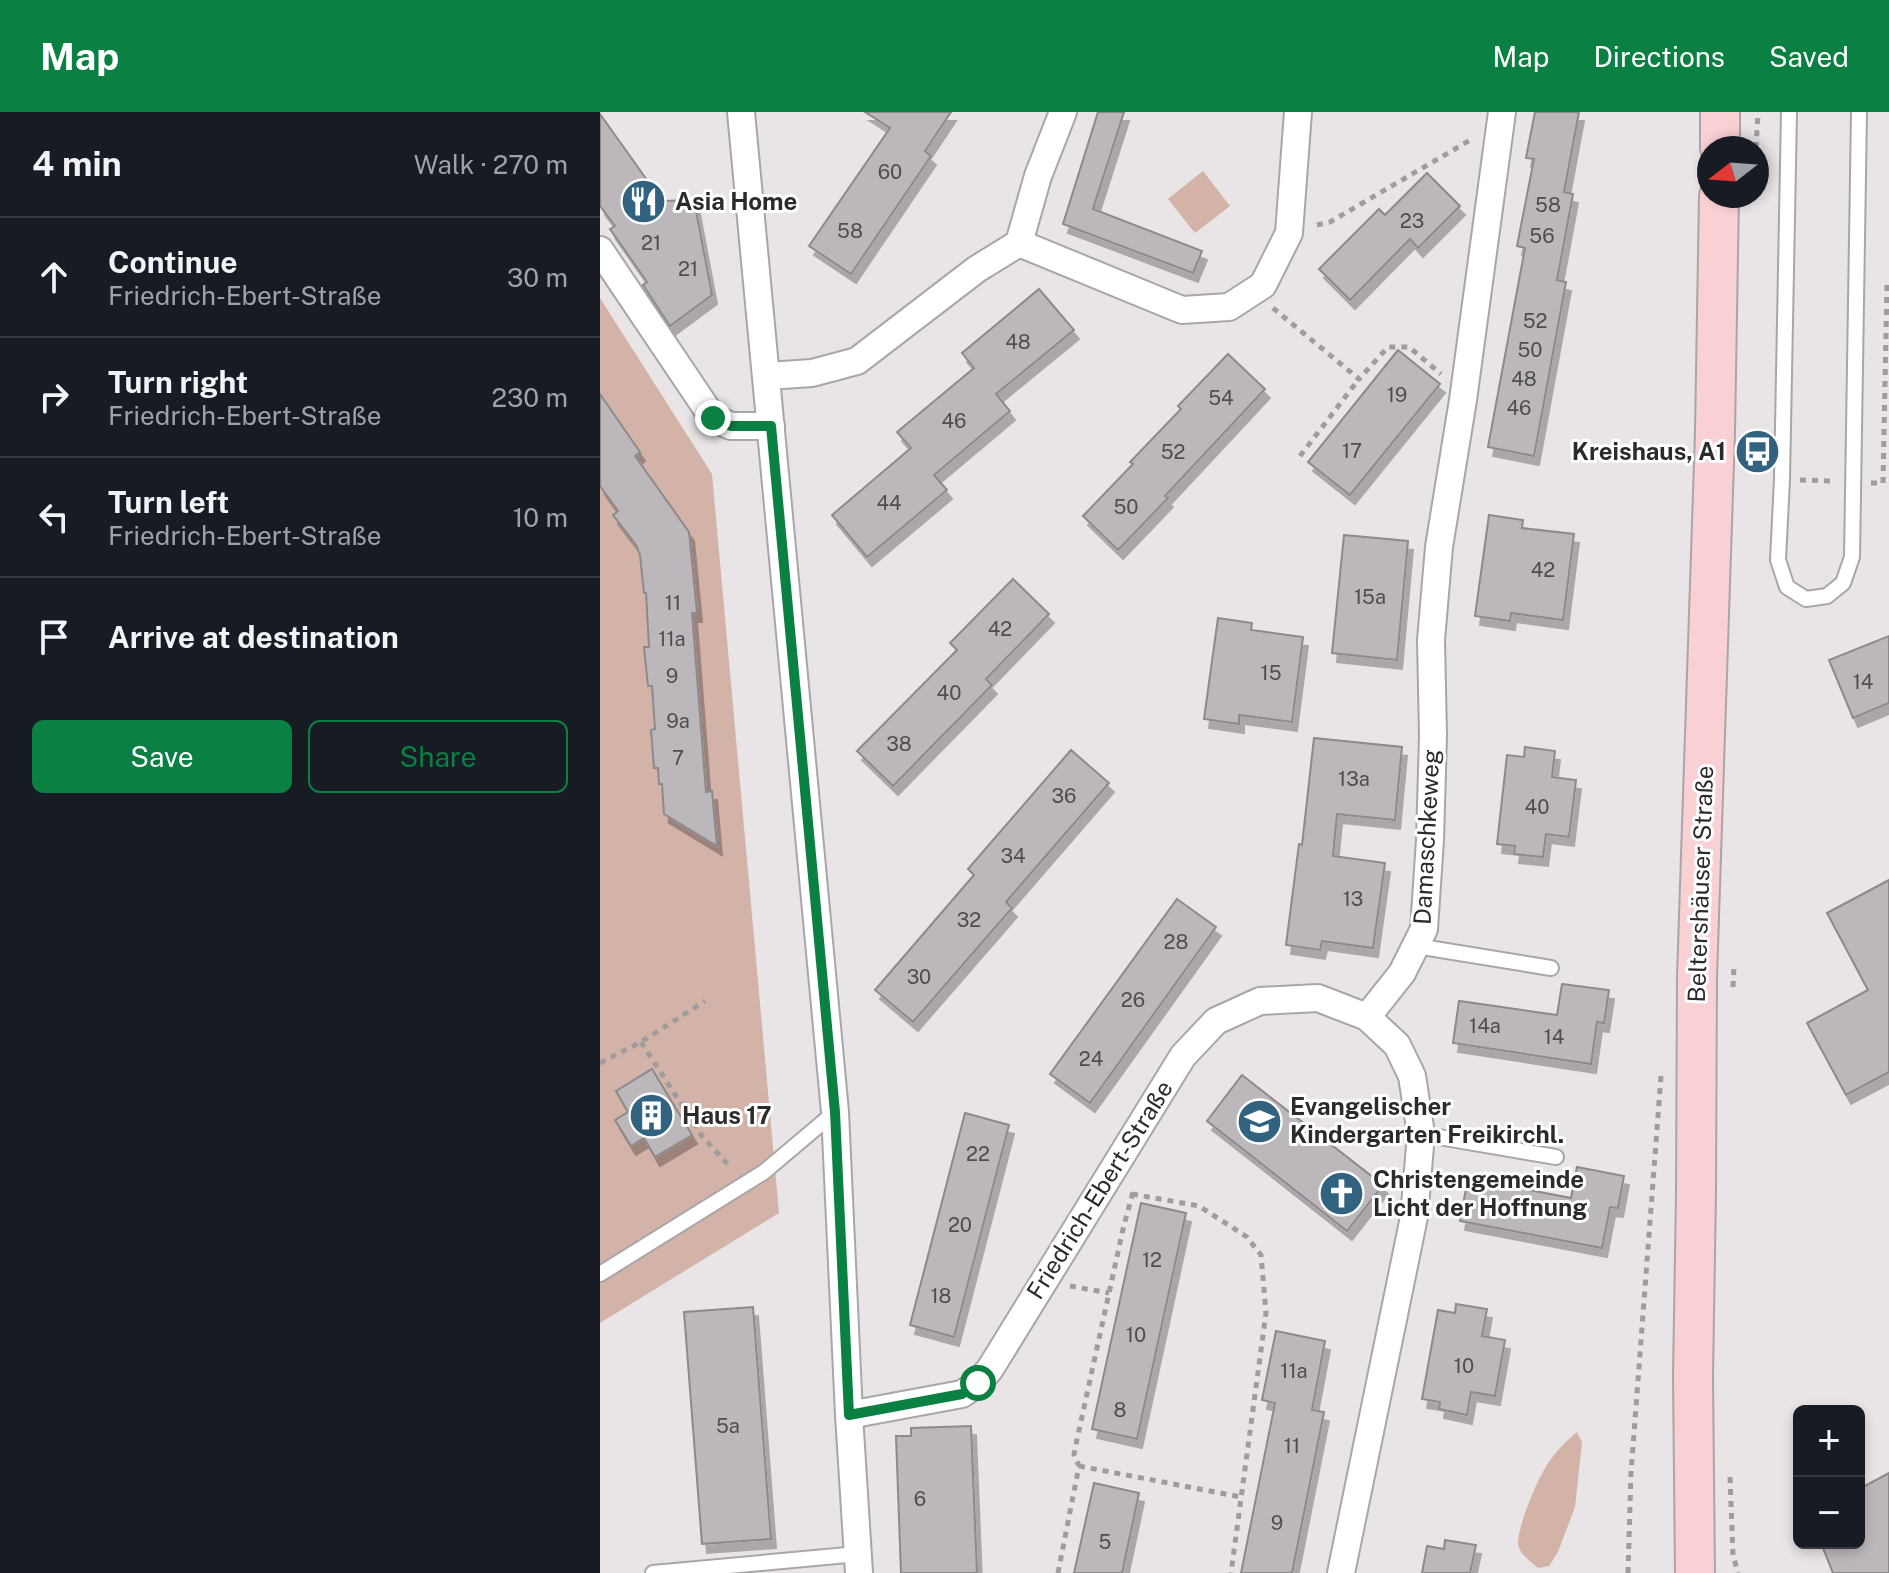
<!DOCTYPE html>
<html lang="en">
<head>
<meta charset="utf-8">
<style>
  body { margin:0; font-family:"Public Sans",sans-serif; background:#242831; color:#f1f3f6 }
  .controls { position:absolute; right:24px; bottom:24px; display:grid; overflow:hidden; border-radius:12px; box-shadow:0 4px 12px #0003 }
  .controls button { width:72px; height:72px; display:grid; place-items:center; padding:0; border:0; border-bottom:2px solid #363941; background:#171b24; color:#f1f3f6; font:40px sans-serif }
  .compass { position:absolute; left:1097px; top:24px; width:72px; height:72px; border-radius:50%; background:#171b24; box-shadow:0 4px 12px #0003; rotate:253deg }
  .stop { position:absolute; width:24px; height:24px; margin:-18px; border:6px solid #0b8043; border-radius:50%; background:#fff }
  .stop.end { background:#0b8043; border-color:#fff; box-shadow:0 2px 8px #0008 }
  .list { margin:0; padding:0; list-style:none }
  h2 { display:flex; justify-content:space-between; align-items:center; height:104px; margin:0; padding:0 32px; font-size:34px }
  h2 small { font-size:26px; font-weight:400; color:#9ea1a6 }
  .list li { display:grid; grid-template-columns:52px 1fr auto; gap:24px; align-items:center; box-sizing:border-box; height:120px; padding:0 32px; border-top:2px solid #363941 }
  .list b { display:block; font-size:30px; white-space:nowrap }
  .list p { margin:0; font-size:26px; white-space:nowrap; color:#9ea1a6 }
  .list em { font-size:26px; font-style:normal; color:#9ea1a6 }
  .actions { display:flex; gap:16px; padding:24px 32px }
  .actions a { flex:1; padding:18px 0; border:2px solid #0b8043; border-radius:12px; text-align:center; font-size:28px; color:#0b8043 }
  .actions .main { background:#0b8043; color:#fff }
  .icon { flex:none; width:44px; height:44px; fill:none; stroke:currentColor; stroke-width:2; stroke-linecap:round; stroke-linejoin:round }
  .map { position:relative; flex:none; width:1289px; height:1461px; overflow:hidden }
  header { display:flex; align-items:center; gap:48px; box-sizing:border-box; height:112px; padding:0 40px; background:#0b8043; color:#fff }
  header strong { font-size:38px }
  nav { display:flex; gap:44px; margin-inline-start:auto; font-size:28px }
  main { display:flex }
  aside { flex:1; background:#171b24 }
  .map>svg:first-child { display:block }
  .green { fill:#d3b3a8 }
  .building { fill:#bbb7bb; stroke:#8d898c; stroke-width:2; filter:url(#shadow) }
  .lines { fill:none; stroke-linecap:round; stroke-linejoin:round }
  .service-casing { stroke:#aaa5a7; stroke-width:18 }
  .minor-casing { stroke:#aaa5a7; stroke-width:30 }
  .secondary-casing { stroke:#aaa5a7; stroke-width:42 }
  .path { stroke:#a09c9d; stroke-width:5; stroke-dasharray:6 6; stroke-linecap:butt }
  .service { stroke:#fff; stroke-width:14 }
  .minor { stroke:#fff; stroke-width:26 }
  .secondary { stroke:#f9d0d4; stroke-width:38 }
  .route { stroke:#0b8043; stroke-width:10 }
  .labels { text-anchor:middle; stroke-width:6; stroke-linejoin:round; paint-order:stroke }
  .number-label { font-size:20px; fill:#504d4e }
  .poi-label { font-size:24px; font-weight:bold; fill:#2c2a2a; stroke:#fff; text-anchor:start }
  .street-label { font-size:24px; fill:#2c2a2a; stroke:#fff }
</style>
</head>
<body>
<header>
<strong>Map</strong>
<nav><a>Map</a><a>Directions</a><a>Saved</a></nav>
</header>
<main>
<aside>
<h2>4 min<small>Walk · 270 m</small></h2>
<ul class="list">
<li><svg class="icon" aria-label="ahead" viewBox="0 0 24 24"><path d="M12 20V5M6 11l6-6 6 6"/></svg><div><b>Continue</b><p>Friedrich-Ebert-Straße</p></div><em>30 m</em></li>
<li><svg class="icon" aria-label="right" viewBox="0 0 24 24"><path d="M7 20v-9h11M14 6l5 5-5 5"/></svg><div><b>Turn right</b><p>Friedrich-Ebert-Straße</p></div><em>230 m</em></li>
<li><svg class="icon" aria-label="left" viewBox="0 0 24 24"><path d="M17 20v-9H6M10 6l-5 5 5 5"/></svg><div><b>Turn left</b><p>Friedrich-Ebert-Straße</p></div><em>10 m</em></li>
<li><svg class="icon" aria-label="arrive" viewBox="0 0 24 24"><path d="M6 21V4h12l-3 4 3 4H6"/></svg><div><b>Arrive at destination</b></div></li>
</ul>
<div class="actions"><a class="main">Save</a><a>Share</a></div>
</aside>
<div class="map">
<svg width="1289" height="1461" viewBox="0 0 1289 1461">
  <defs>
    <filter id="shadow"><feDropShadow dx="5" dy="9" stdDeviation="0" flood-color="#0004"/></filter>
  </defs>
  <rect width="100%" height="100%" fill="#e9e4e6"/>
  <g class="green">
    <polygon points="603,59 630,94 595,121 568,87"/>
    <polygon points="0,186 112,362 179,1101 0,1211"/>
    <path d="M977,1320l5,10 -7,65 -17,45 -9,14 -11,2c-8,-7 -19,-14 -20,-25 0,-17 19,-63 29,-78 8,-13 19,-24 30,-33z"/>
  </g>
  <g class="building">
    <polygon points="265,0 351,0 325,39 331,44 251,162 209,134 290,16"/>
    <polygon points="498,0 524,0 493,97 602,139 593,161 463,112"/>
    <polygon points="935,0 979,0 964,80 973,82 957,168 966,170 934,344 888,335 925,136 917,134 934,47 926,46"/>
    <polygon points="0,2 62,89 94,88 112,183 70,214 43,173 47,170 10,117 15,114 0,94"/>
    <polygon points="827,61 860,94 818,136 810,127 750,188 719,157 779,97 785,103"/>
    <polygon points="439,177 474,218 396,282 410,299 334,363 347,378 267,445 232,403 311,336 297,320 374,256 362,241"/>
    <polygon points="798,238 840,272 750,383 708,350"/>
    <polygon points="628,242 665,277 565,384 568,386 518,438 483,404 533,352 530,350 581,297 578,294"/>
    <polygon points="0,282 40,340 35,344 89,420 97,501 92,501 106,680 112,679 117,734 64,702 62,672 59,672 58,656 54,656 51,618 55,617 52,574 48,574 46,555 44,535 49,535 46,481 44,481 40,443 36,433 13,403 18,399 0,374"/>
    <polygon points="889,403 923,408 922,416 974,422 963,508 911,501 910,509 875,504"/>
    <polygon points="744,423 808,429 797,548 732,541"/>
    <polygon points="413,467 449,502 386,567 392,573 293,674 257,639 357,538 350,531"/>
    <polygon points="618,506 652,511 651,518 703,525 692,610 639,603 639,612 604,607"/>
    <polygon points="1289,524 1289,591 1253,606 1229,548"/>
    <polygon points="714,626 802,635 795,708 737,702 733,744 785,751 773,836 722,829 720,838 686,833 699,732 702,733"/>
    <polygon points="925,635 955,639 952,665 976,668 969,725 946,722 943,745 914,742 915,734 897,732 907,643 924,645"/>
    <polygon points="471,638 509,671 406,790 412,796 313,910 275,878 374,763 368,757"/>
    <polygon points="1289,768 1289,960 1246,983 1207,911 1268,878 1227,801"/>
    <polygon points="577,787 616,815 490,991 450,962"/>
    <polygon points="962,872 1009,878 1004,911 997,910 991,952 853,931 859,889 957,903"/>
    <polygon points="52,957 92,1023 55,1045 44,1026 31,1034 15,1008 28,1000 16,979"/>
    <polygon points="642,963 783,1073 747,1119 607,1009"/>
    <polygon points="365,1001 409,1013 354,1225 310,1213"/>
    <polygon points="977,1055 1024,1064 1018,1096 1010,1095 1002,1136 860,1109 868,1066 971,1086"/>
    <polygon points="541,1091 586,1101 537,1327 492,1317"/>
    <polygon points="856,1192 887,1197 882,1224 905,1228 895,1284 871,1280 867,1303 839,1297 840,1290 822,1287 838,1198 855,1201"/>
    <polygon points="153,1195 171,1427 102,1432 84,1200"/>
    <polygon points="676,1219 725,1229 712,1298 724,1300 692,1461 641,1461 675,1291 662,1288"/>
    <polygon points="371,1314 377,1461 301,1461 296,1324 311,1324 311,1316"/>
    <polygon points="1289,1361 1289,1461 1233,1461 1221,1431 1259,1431 1259,1377"/>
    <polygon points="494,1371 539,1381 522,1461 474,1461"/>
    <polygon points="845,1428 876,1433 870,1461 822,1461 827,1434 844,1437"/>
  </g>
  <g class="lines">
    <defs>
      <g id="service">
        <polyline points="1189,0 1182,367 1178,448 1187,475 1206,487 1227,484 1243,471 1252,445 1259,0"/>
        <polyline points="816,834 951,856"/>
        <polyline points="821,1022 956,1045"/>
        <polyline points="0,1162 164,1060 235,1000"/>
        <polyline points="53,1461 258,1442"/>
      </g>
      <g id="minor">
        <polyline points="141,0 235,1000 249,1303 259,1461"/>
        <polyline points="419,131 582,198 629,195 663,173 689,121 698,0"/>
        <polyline points="0,138 113,306 131,314 171,314"/>
        <polyline points="167,264 212,261 257,249 377,157 419,131 438,64 463,0"/>
        <polyline points="767,905 802,861 824,817 830,728 833,624 831,528 839,435 863,288 902,0"/>
        <polyline points="249,1303 362,1282 378,1271 390,1257 583,944 616,909 660,889 718,886 767,905 797,933 812,964 821,1022 814,1105 741,1461"/>
      </g>
      <g id="secondary">
        <polyline points="1120,36 1120,0"/>
        <polyline points="1095,1461 1093,1264 1096,1081 1097,865 1115,320 1119,84"/>
      </g>
    </defs>
    <use href="#service" class="service-casing"/>
    <use href="#minor" class="minor-casing"/>
    <use href="#secondary" class="secondary-casing"/>
    <g class="path">
      <polyline points="1156,36 1158,0"/>
      <polyline points="717,113 730,110 872,27"/>
      <polyline points="673,196 759,267 788,235 809,235 841,262"/>
      <polyline points="700,344 759,267"/>
      <polyline points="1200,368 1233,369"/>
      <polyline points="1271,371 1283,371 1287,172 1289,173"/>
      <polyline points="1133,875 1134,853"/>
      <polyline points="41,930 102,1024 131,1056"/>
      <polyline points="0,951 41,930 105,889"/>
      <polyline points="532,1082 599,1094 647,1125 661,1143 666,1201 631,1461"/>
      <polyline points="470,1174 509,1181"/>
      <polyline points="479,1354 641,1385"/>
      <polyline points="1130,1365 1133,1443 1138,1461"/>
      <polyline points="458,1461 479,1354 474,1343 476,1332 523,1117 533,1080"/>
      <polyline points="1028,1461 1031,1361 1061,964"/>
    </g>
    <use href="#service" class="service"/>
    <use href="#minor" class="minor"/>
    <use href="#secondary" class="secondary"/>
  </g>
  <g class="lines">
    <polyline class="route" points="113,306 131,314 171,314 235,1000 249,1303 362,1282 378,1271"/>
  </g>
  <defs>
    <symbol id="restaurant-disc" viewBox="-11 -11 22 22"><circle r="9.5" fill="#316381" stroke="#fff"/><path d="M-5-6h1v4h1v-4h1v4h1v-4h1v5L-1.5 .5V6h-2V.5L-5-1ZM5-6V6H3V1.5H1.5Q1.5-4 5-6Z" fill="#fff"/></symbol>
    <symbol id="bus-disc" viewBox="-11 -11 22 22"><circle r="9.5" fill="#316381" stroke="#fff"/><path d="M-5-6H5V4H4V6H2V4H-2V6H-4V4H-5ZM-3.5-4V0h7V-4ZM-3.5 1.2v1.5H-2V1.2ZM2 1.2v1.5H3.5V1.2Z" fill="#fff"/></symbol>
    <symbol id="building-disc" viewBox="-11 -11 22 22"><circle r="9.5" fill="#316381" stroke="#fff"/><path d="M-4-6H4V6H1V3H-1V6H-4ZM-2.5-4.3h1.7v1.8h-1.7ZM.8-4.3h1.7v1.8H.8ZM-2.5-1h1.7V.8h-1.7ZM.8-1h1.7V.8H.8Z" fill="#fff"/></symbol>
    <symbol id="school-disc" viewBox="-11 -11 22 22"><circle r="9.5" fill="#316381" stroke="#fff"/><path d="M0-5L7-2L0 1L-7-2ZM-4 1L0 2.5L4 1V4Q0 6-4 4Z" fill="#fff"/></symbol>
    <symbol id="church-disc" viewBox="-11 -11 22 22"><circle r="9.5" fill="#316381" stroke="#fff"/><path d="M-1.2-6h2.4v3.5h3.3v2.4h-3.3V6h-2.4V-.1h-3.3v-2.4h3.3Z" fill="#fff"/></symbol>
  </defs>
  <g fill-rule="evenodd">
    <use href="#restaurant-disc" x="18" y="64" width="51" height="51"/>
    <use href="#bus-disc" x="1132" y="314" width="51" height="51"/>
    <use href="#building-disc" x="26" y="978" width="51" height="51"/>
    <use href="#school-disc" x="634" y="984" width="51" height="51"/>
    <use href="#church-disc" x="716" y="1056" width="51" height="51"/>
  </g>
  <g class="labels">
    <g class="number-label">
      <text x="290" y="67">60</text>
      <text x="948" y="100">58</text>
      <text x="812" y="116">23</text>
      <text x="250" y="126">58</text>
      <text x="942" y="131">56</text>
      <text x="51" y="138">21</text>
      <text x="88" y="164">21</text>
      <text x="935" y="216">52</text>
      <text x="418" y="237">48</text>
      <text x="930" y="245">50</text>
      <text x="924" y="274">48</text>
      <text x="797" y="290">19</text>
      <text x="621" y="293">54</text>
      <text x="919" y="303">46</text>
      <text x="354" y="316">46</text>
      <text x="752" y="346">17</text>
      <text x="573" y="347">52</text>
      <text x="289" y="398">44</text>
      <text x="526" y="402">50</text>
      <text x="943" y="465">42</text>
      <text x="770" y="492">15a</text>
      <text x="73" y="498">11</text>
      <text x="400" y="524">42</text>
      <text x="72" y="534">11a</text>
      <text x="671" y="568">15</text>
      <text x="72" y="571">9</text>
      <text x="1263" y="577">14</text>
      <text x="349" y="588">40</text>
      <text x="78" y="616">9a</text>
      <text x="299" y="639">38</text>
      <text x="78" y="653">7</text>
      <text x="754" y="674">13a</text>
      <text x="464" y="691">36</text>
      <text x="937" y="702">40</text>
      <text x="413" y="751">34</text>
      <text x="753" y="794">13</text>
      <text x="369" y="815">32</text>
      <text x="576" y="837">28</text>
      <text x="319" y="872">30</text>
      <text x="533" y="895">26</text>
      <text x="885" y="921">14a</text>
      <text x="954" y="932">14</text>
      <text x="491" y="954">24</text>
      <text x="378" y="1049">22</text>
      <text x="360" y="1120">20</text>
      <text x="552" y="1155">12</text>
      <text x="341" y="1191">18</text>
      <text x="536" y="1230">10</text>
      <text x="864" y="1261">10</text>
      <text x="694" y="1266">11a</text>
      <text x="520" y="1305">8</text>
      <text x="128" y="1321">5a</text>
      <text x="692" y="1341">11</text>
      <text x="320" y="1394">6</text>
      <text x="677" y="1418">9</text>
      <text x="505" y="1437">5</text>
    </g>
    <g class="poi-label">
      <text x="75" y="98">Asia Home</text>
      <text x="1126" y="348" text-anchor="end">Kreishaus, A1</text>
      <text x="690" y="1003">Evangelischer<tspan x="690" dy="28">Kindergarten Freikirchl.</tspan></text>
      <text x="82" y="1012">Haus 17</text>
      <text x="773" y="1076">Christengemeinde<tspan x="773" dy="28">Licht der Hoffnung</tspan></text>
    </g>
    <g class="street-label">
      <text transform="translate(827 725) rotate(-87)" y="8">Damaschkeweg</text>
      <text transform="translate(1101 772) rotate(-88)" y="8">Beltershäuser Straße</text>
      <text transform="translate(500 1078) rotate(-58)" y="8">Friedrich-Ebert-Straße</text>
    </g>
  </g>
</svg>
<div class="controls">
<button>+</button>
<button>−</button>
</div>
<svg class="compass" viewBox="-18 -18 36 36"><path d="M0-13l5 13h-10z" fill="#e53935"/><path d="M0 13l5-13h-10z" fill="#9ea1a6"/></svg>
<div class="stop" style="left:378px;top:1271px"></div>
<div class="stop end" style="left:113px;top:306px"></div>
</div>
</main>
</body>
</html>
